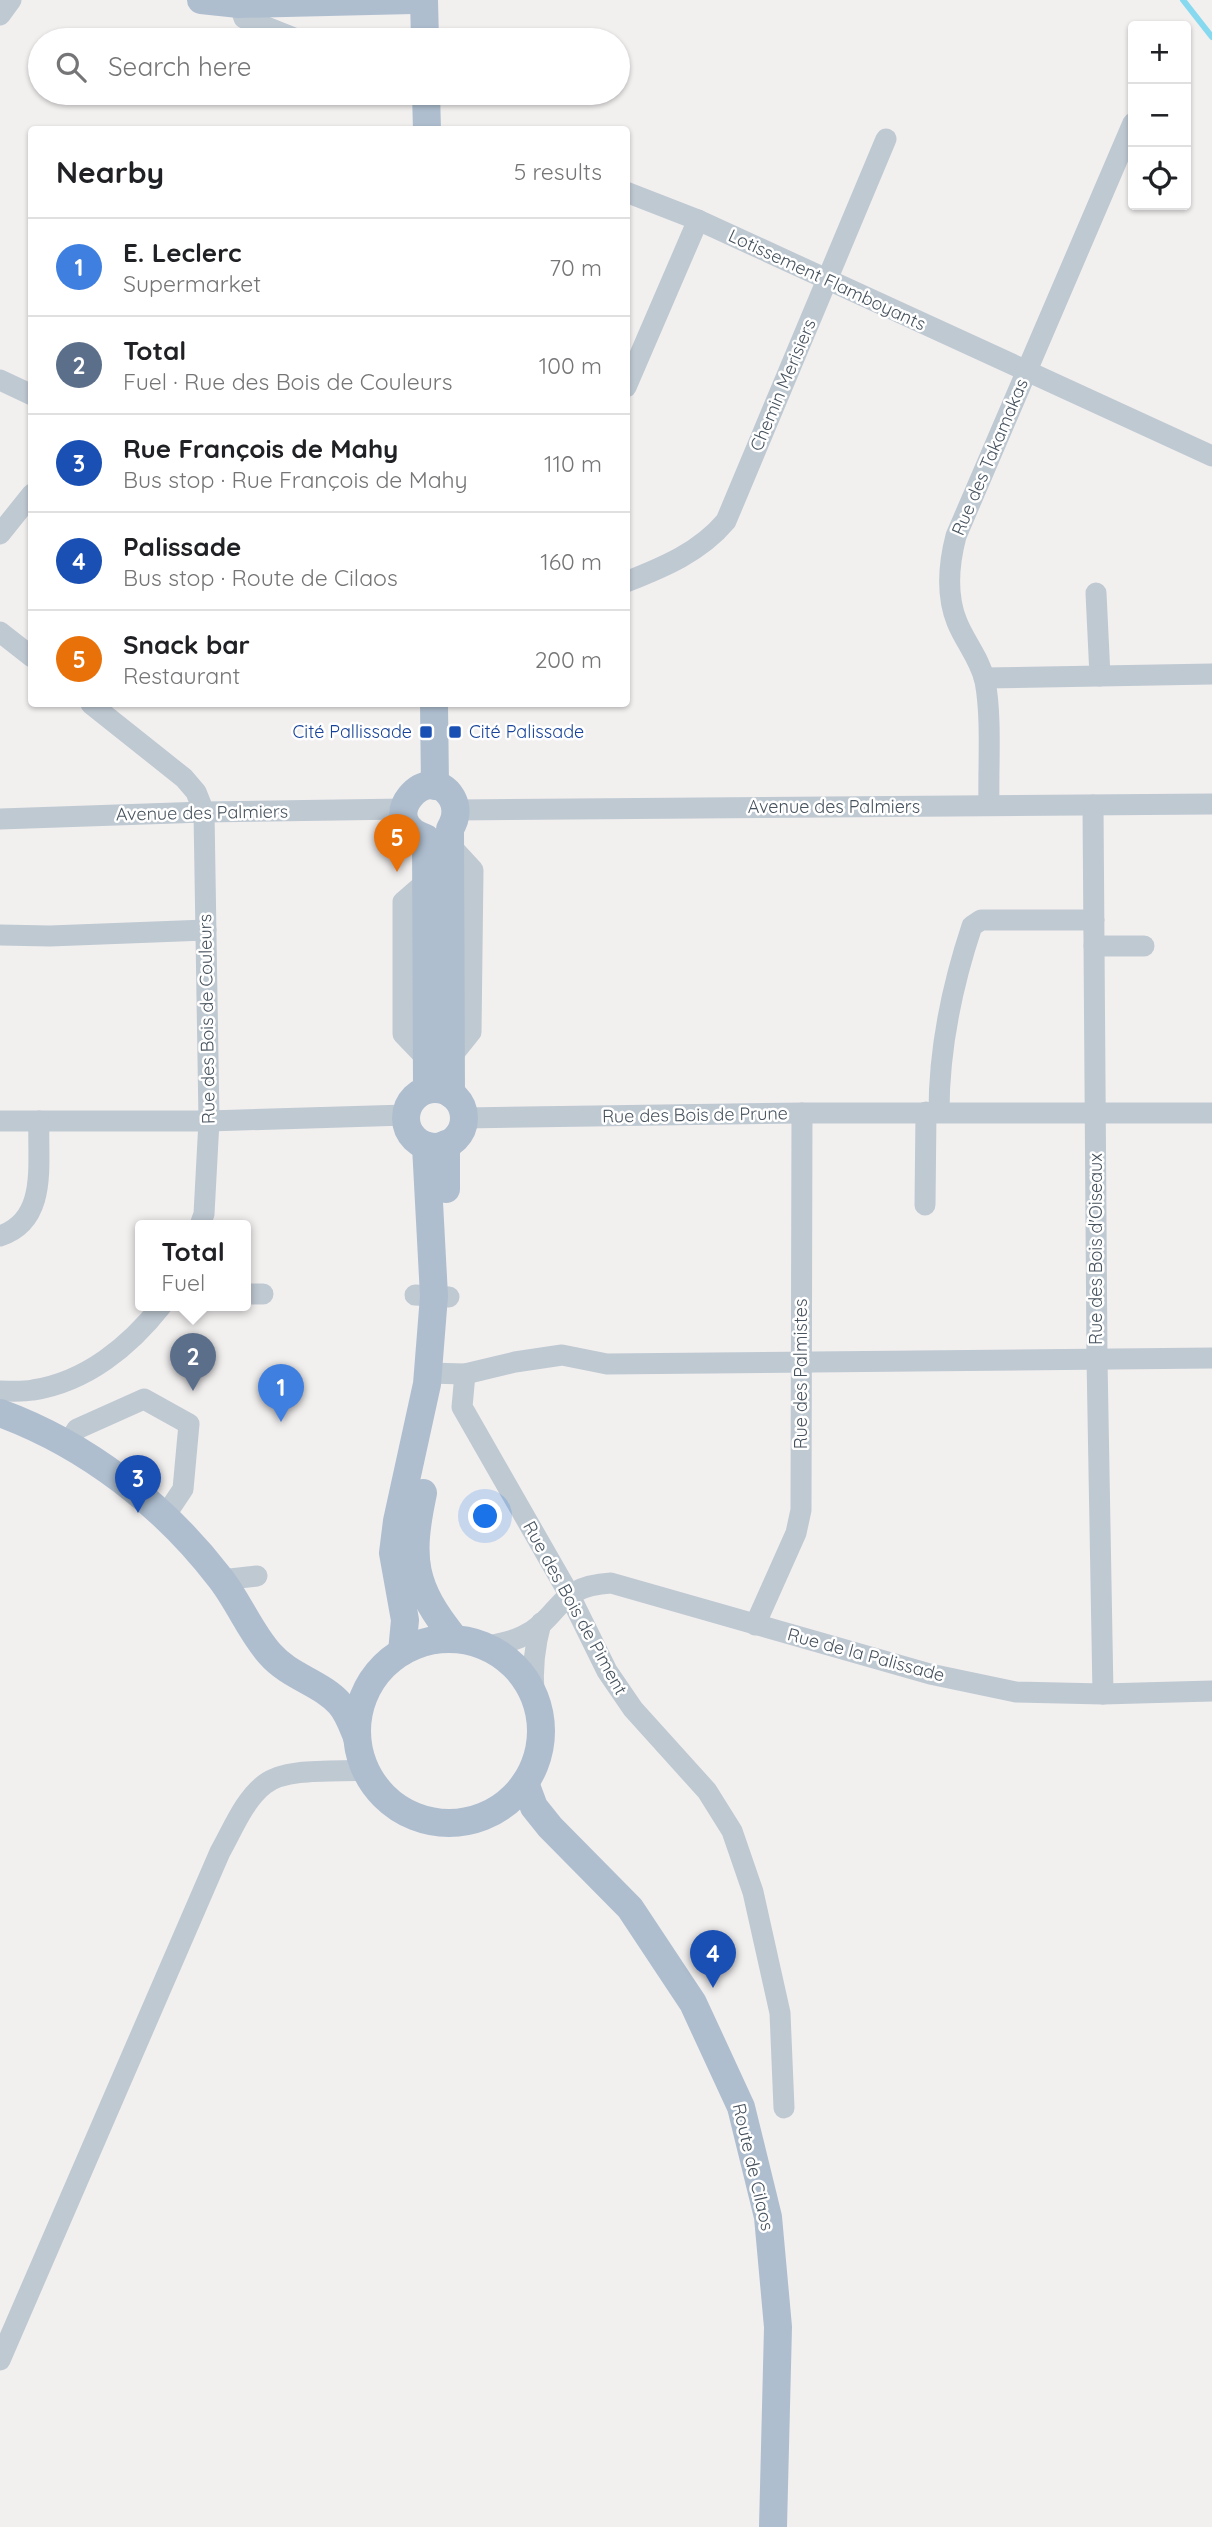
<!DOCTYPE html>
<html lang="en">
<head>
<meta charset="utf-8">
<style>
  body { margin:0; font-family:Quicksand,sans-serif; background:#f6f6f6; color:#202124 }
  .controls { position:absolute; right:21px; top:21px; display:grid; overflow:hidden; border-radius:7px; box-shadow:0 2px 5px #0004 }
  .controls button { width:63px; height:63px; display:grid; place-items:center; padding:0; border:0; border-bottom:2px solid #e0e0e0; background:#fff; color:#202124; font:35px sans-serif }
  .you { position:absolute; left:486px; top:1517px; width:24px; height:24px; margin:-18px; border:5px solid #fff; border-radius:50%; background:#1a73e8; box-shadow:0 0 0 10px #1a73e833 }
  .badge { display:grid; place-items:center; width:46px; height:46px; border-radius:50%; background:#126fe8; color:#fff; font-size:23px; font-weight:700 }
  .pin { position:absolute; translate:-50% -58px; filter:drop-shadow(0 2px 4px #0008) }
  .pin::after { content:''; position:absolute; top:37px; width:24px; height:21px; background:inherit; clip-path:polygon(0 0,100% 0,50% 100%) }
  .popup { position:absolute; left:135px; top:1220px; width:116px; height:91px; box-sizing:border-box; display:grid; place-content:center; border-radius:7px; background:#fff; filter:drop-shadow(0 2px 5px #0005); font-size:23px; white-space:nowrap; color:#757577 }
  .popup b { font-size:26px; color:#202124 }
  .popup::after { content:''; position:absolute; left:50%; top:100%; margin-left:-14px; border:14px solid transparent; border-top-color:#fff }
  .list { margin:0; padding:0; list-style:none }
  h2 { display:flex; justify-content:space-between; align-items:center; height:91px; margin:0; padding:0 28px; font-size:30px }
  h2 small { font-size:23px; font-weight:400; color:#757577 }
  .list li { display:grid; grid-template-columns:46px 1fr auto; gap:21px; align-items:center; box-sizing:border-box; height:98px; padding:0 28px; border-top:2px solid #e0e0e0 }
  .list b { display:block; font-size:26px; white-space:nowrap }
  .list p { margin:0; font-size:23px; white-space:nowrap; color:#757577 }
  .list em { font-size:23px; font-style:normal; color:#757577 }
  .icon { flex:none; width:38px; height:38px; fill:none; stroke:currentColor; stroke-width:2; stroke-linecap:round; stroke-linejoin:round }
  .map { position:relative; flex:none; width:1212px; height:2527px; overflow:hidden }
  .search { position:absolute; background:#fff; box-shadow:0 2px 5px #0004; left:28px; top:28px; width:602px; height:77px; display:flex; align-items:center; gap:18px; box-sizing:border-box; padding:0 24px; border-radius:38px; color:#757577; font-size:26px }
  .panel { position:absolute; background:#fff; box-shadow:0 2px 5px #0004; left:28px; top:126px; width:602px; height:581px; border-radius:7px }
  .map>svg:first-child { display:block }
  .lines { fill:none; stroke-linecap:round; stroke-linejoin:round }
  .stream { stroke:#87d9ef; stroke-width:6 }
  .minor { stroke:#bfc9d2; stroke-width:21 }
  .major { stroke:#aebecf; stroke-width:28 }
  .transit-dot { fill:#1a4fb4; stroke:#fff; stroke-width:2.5 }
  .labels { text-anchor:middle; stroke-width:5; stroke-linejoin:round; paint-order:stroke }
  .street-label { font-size:18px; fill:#46525d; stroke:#fff }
  .transit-label { font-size:18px; fill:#164399; stroke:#fff; text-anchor:end }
</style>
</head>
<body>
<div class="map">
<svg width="1212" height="2527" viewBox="0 0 1212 2527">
  <rect width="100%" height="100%" fill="#f2efef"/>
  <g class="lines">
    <polyline class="stream" points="1183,0 1212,37"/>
    <g class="minor">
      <polyline points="239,4 244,18 299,40"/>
      <polyline points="0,15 11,0"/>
      <polyline points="626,192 698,220 1212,456"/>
      <polyline points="0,380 32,395"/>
      <polyline points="626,387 698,220"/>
      <polyline points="0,534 32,494"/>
      <path d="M626,582c38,-15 74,-30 100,-61l160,-382"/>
      <polyline points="1096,593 1100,676"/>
      <polyline points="0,632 32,657"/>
      <polyline points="984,678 1212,674"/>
      <polyline points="91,704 184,778 196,792 204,812 209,1121 204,1214 200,1225"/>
      <path d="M989,805c-1,-38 3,-87 -4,-124 -5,-22 -20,-39 -28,-59 -11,-27 -8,-59 -1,-86l177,-413"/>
      <polyline points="1093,805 1097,1359 1103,1694"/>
      <polyline points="456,810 1212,804"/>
      <polyline points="0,819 204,812 404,809"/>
      <polyline points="450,845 473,870 471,1032 451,1057"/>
      <polyline points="426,882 403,902 403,1034 427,1059"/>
      <polyline points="0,935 50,936 206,930"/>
      <polyline points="1094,946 1144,946"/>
      <path d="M939,1112c0,-63 13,-126 33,-186l9,-6h113"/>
      <polyline points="464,1118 802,1113 1212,1113"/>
      <polyline points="0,1121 209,1121 406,1115"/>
      <polyline points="925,1205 926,1112"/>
      <path d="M0,1236c49,-16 37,-74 39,-115"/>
      <polyline points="246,1294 263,1294"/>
      <polyline points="415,1295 449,1297"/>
      <polyline points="428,1373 465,1374 515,1362 562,1355 607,1364 1212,1358"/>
      <polyline points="465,1374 462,1407 569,1594 607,1671 633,1709 707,1791 732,1831 753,1892 780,2013 784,2108"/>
      <path d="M0,1391c11,0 22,1 33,-1 53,-8 97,-44 129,-85"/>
      <polyline points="68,1444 77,1429 144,1399 189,1424 183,1489 165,1516"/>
      <polyline points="221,1580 257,1576"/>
      <polyline points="755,1625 796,1533 801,1510 802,1113"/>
      <path d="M486,1646c13,-2 25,-4 37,-10 40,-20 32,-50 88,-53l319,91 86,18 87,2 109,-3"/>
      <path d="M534,1694c-2,-25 0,-46 7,-71"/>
      <path d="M0,2360l220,-508c13,-23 24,-52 45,-68 21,-17 74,-12 101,-14"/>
    </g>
    <g class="major">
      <polyline points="201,0 239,4 413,0"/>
      <polyline points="424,0 425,40"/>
      <polyline points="426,93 427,130"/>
      <polyline points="434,704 435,786"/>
      <circle cx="435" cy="1118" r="29"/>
      <path d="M427,1090l-1,-252c-54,-17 3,-80 26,-40 6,11 4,21 -2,31l1,265"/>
      <polyline points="446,1144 446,1189"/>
      <path d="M0,1413c87,32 164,92 220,165 19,24 30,54 50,76 20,23 52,29 70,50 8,9 12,21 17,33"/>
      <path d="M423,1493c-14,66 -11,93 32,146"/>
      <circle cx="449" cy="1731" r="92"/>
      <polyline points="402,1652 405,1620 393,1553 397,1521 427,1384 434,1296 426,1146"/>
      <polyline points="525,1783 534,1807 550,1827 630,1908 693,2003 741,2107 768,2217 778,2327 773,2527"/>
    </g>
  </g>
  <g class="transit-dot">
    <rect x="419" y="725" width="14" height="14" rx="3.5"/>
    <rect x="448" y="725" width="14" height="14" rx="3.5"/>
  </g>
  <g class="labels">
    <g class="street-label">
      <text transform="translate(827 280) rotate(25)" y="6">Lotissement Flamboyants</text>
      <text transform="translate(783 385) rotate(-67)" y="6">Chemin Merisiers</text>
      <text transform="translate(990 457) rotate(-67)" y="6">Rue des Takamakas</text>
      <text x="834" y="813">Avenue des Palmiers</text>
      <text transform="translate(202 813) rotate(-1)" y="6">Avenue des Palmiers</text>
      <text transform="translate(207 1019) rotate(-91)" y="6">Rue des Bois de Couleurs</text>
      <text transform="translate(695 1115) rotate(-1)" y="6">Rue des Bois de Prune</text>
      <text transform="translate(1096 1249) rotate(-90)" y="6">Rue des Bois d'Oiseaux</text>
      <text transform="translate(801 1374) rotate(-90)" y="6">Rue des Palmistes</text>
      <text transform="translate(575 1608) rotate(61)" y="6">Rue des Bois de Piment</text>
      <text transform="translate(866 1655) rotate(15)" y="6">Rue de la Palissade</text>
      <text transform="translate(753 2167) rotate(77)" y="6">Route de Cilaos</text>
    </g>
    <g class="transit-label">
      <text x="412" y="738">Cité Pallissade</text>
      <text x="469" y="738" text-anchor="start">Cité Palissade</text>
    </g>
  </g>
</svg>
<div class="controls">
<button>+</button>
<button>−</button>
<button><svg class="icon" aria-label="locate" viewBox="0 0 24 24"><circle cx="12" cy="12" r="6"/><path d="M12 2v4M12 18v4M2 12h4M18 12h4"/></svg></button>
</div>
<div class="you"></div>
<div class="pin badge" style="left:281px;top:1422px;background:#3f7fe0">1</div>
<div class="pin badge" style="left:193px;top:1391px;background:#5c6f8a">2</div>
<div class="popup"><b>Total</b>Fuel</div>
<div class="pin badge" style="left:138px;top:1513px;background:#1a4fb4">3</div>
<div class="pin badge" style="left:713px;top:1988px;background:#1a4fb4">4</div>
<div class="pin badge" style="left:397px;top:872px;background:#e8710a">5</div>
<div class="search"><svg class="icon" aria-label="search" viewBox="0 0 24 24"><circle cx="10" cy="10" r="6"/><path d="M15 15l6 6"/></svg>Search here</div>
<section class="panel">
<h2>Nearby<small>5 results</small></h2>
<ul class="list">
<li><span class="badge" style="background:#3f7fe0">1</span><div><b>E. Leclerc</b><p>Supermarket</p></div><em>70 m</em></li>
<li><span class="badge" style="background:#5c6f8a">2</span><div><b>Total</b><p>Fuel · Rue des Bois de Couleurs</p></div><em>100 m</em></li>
<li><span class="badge" style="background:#1a4fb4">3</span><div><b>Rue François de Mahy</b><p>Bus stop · Rue François de Mahy</p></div><em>110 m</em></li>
<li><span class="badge" style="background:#1a4fb4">4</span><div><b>Palissade</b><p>Bus stop · Route de Cilaos</p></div><em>160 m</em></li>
<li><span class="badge" style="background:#e8710a">5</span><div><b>Snack bar</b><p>Restaurant</p></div><em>200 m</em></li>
</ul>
</section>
</div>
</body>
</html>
